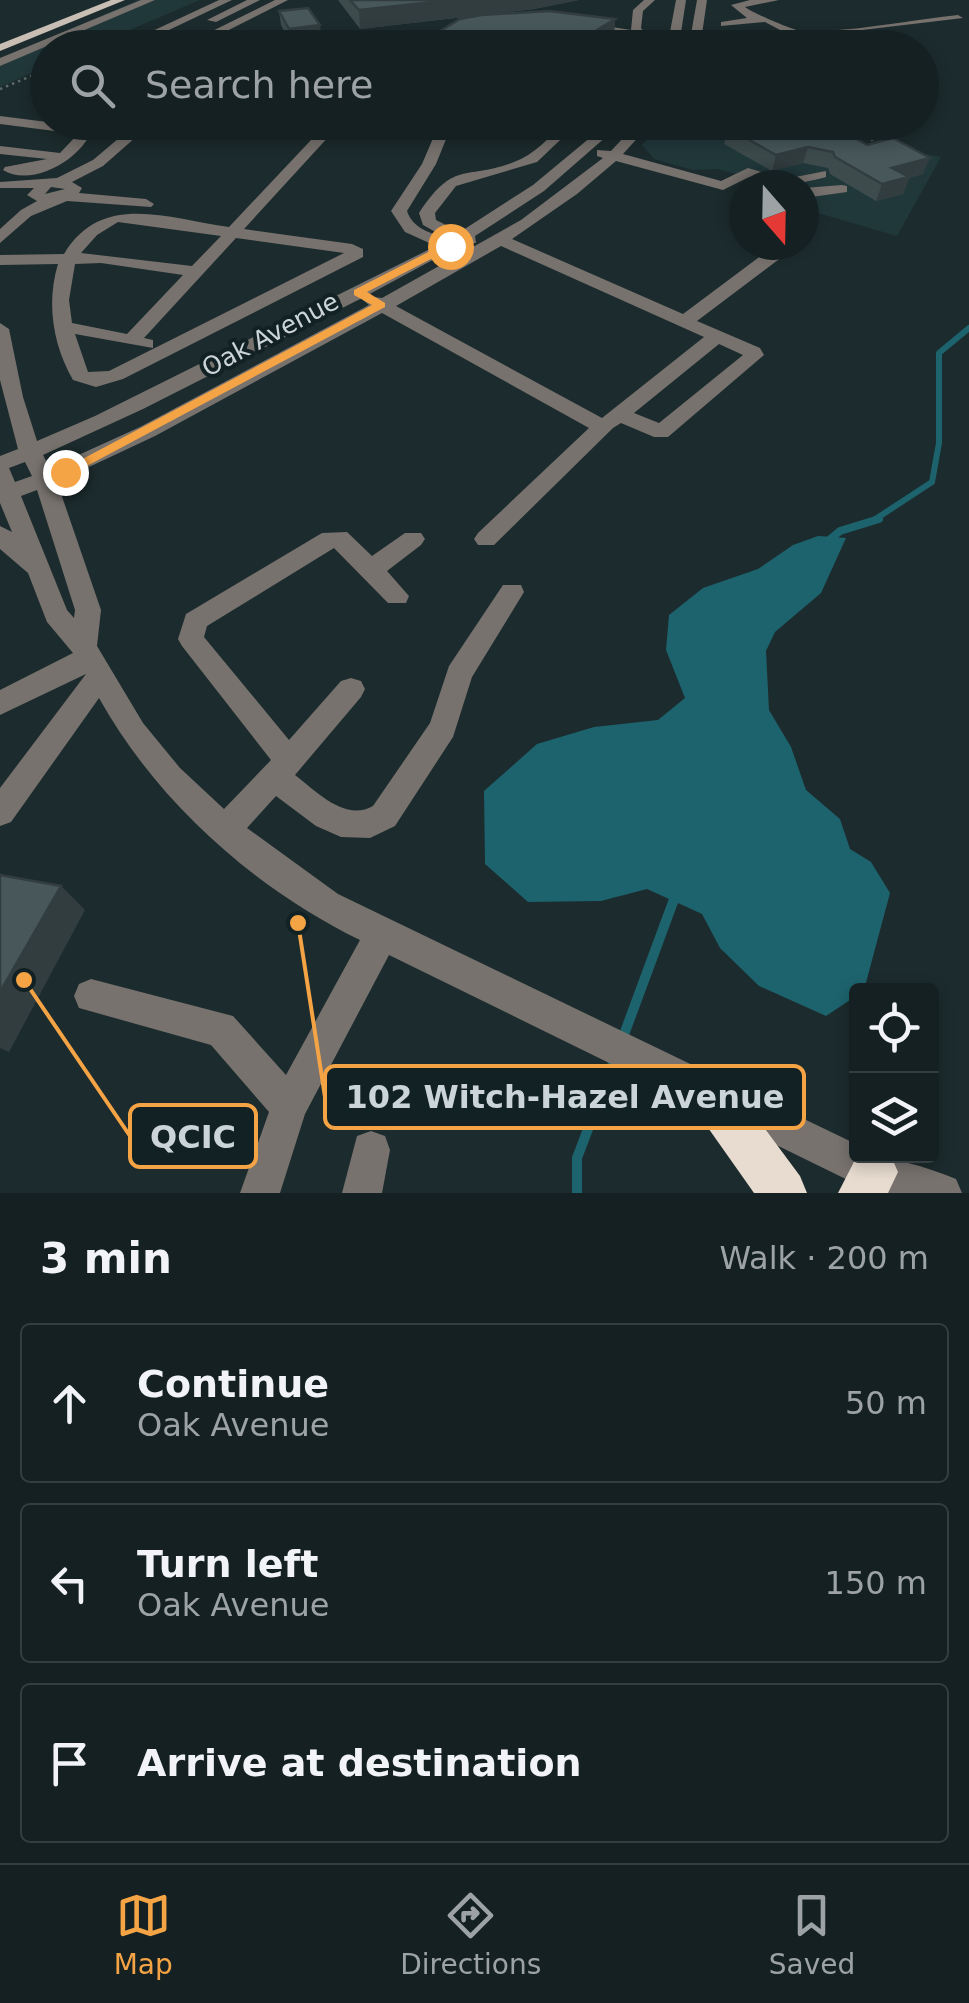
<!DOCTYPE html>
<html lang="en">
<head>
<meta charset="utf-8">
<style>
  body { margin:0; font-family:"DejaVu Sans",sans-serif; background:#1e282a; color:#f1f3f6 }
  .controls { position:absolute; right:30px; bottom:30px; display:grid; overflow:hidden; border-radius:10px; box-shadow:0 5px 15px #0003 }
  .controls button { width:90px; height:90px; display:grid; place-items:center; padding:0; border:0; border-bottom:2px solid #343e40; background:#152022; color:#f1f3f6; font:50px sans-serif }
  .compass { position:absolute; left:729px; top:170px; width:90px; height:90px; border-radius:50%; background:#152022; box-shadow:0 5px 15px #0003; rotate:160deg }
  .stop { position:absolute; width:30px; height:30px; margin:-22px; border:8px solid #f4a345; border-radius:50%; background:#fff }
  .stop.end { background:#f4a345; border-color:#fff; box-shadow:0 2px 10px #0008 }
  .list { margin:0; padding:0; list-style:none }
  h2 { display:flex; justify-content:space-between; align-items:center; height:130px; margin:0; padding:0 40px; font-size:42px }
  h2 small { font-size:32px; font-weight:400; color:#9da3a5 }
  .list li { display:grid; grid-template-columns:65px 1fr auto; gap:30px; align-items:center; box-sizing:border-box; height:160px; margin:0 20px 20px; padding:0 20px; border:2px solid #343e40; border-radius:10px }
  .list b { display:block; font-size:38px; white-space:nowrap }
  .list p { margin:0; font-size:32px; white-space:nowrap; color:#9da3a5 }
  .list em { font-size:32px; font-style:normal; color:#9da3a5 }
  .icon { flex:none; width:55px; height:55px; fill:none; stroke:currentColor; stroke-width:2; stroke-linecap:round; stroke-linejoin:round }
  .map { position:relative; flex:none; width:969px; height:1193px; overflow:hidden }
  .search { position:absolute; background:#152022; box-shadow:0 5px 15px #0003; left:30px; right:30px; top:30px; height:110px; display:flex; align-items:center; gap:25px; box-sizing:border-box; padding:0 35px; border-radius:55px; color:#9da3a5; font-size:38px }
  .sheet { height:670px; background:#152022 }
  nav { display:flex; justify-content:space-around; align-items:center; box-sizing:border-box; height:140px; border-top:2px solid #343e40; background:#152022; font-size:28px; color:#9da3a5 }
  nav a { display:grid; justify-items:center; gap:5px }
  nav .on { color:#f4a345 }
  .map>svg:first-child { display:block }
  .built { fill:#21383b }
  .water { fill:#1d636d }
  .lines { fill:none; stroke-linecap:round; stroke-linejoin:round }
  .stream-far2 { stroke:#1d636d; stroke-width:6 }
  .stream-far1 { stroke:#1d636d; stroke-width:8 }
  .stream { stroke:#1d636d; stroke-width:10 }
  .path { stroke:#5c696b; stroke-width:2.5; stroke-dasharray:2.5 4; stroke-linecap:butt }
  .minor { fill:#77726e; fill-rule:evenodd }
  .major { fill:#c8beb4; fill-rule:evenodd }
  .highway { fill:#e8dcd0; fill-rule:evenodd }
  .wall { fill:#3d4b4d }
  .shaded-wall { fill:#323d3f }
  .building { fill:#47575a; stroke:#323d3f; stroke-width:2.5 }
  .route { fill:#f4a345 }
  .labels { text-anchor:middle; stroke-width:8; stroke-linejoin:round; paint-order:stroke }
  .far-street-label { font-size:25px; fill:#cbd4d6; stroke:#122123 }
  .leader { fill:none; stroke:#f4a345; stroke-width:4 }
  .callout-dot { fill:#f4a345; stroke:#122123; stroke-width:4 }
  .callout { fill:#122123; stroke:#f4a345; stroke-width:4 }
  .callout-label { font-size:32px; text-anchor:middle; font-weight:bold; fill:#cbd4d6 }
</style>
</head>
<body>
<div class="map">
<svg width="969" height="1193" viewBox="0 0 969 1193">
  <rect width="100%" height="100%" fill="#1c2b2d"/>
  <g class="built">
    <polygon points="138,0 200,0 90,47 48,48 47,66 0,87 0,59"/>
    <polygon points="782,122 863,148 879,145 941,157 897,236 804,209 804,185 754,185 749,178 718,169 693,170 654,159 642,145 663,123"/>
  </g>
  <polygon class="water" points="818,536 846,538 821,593 775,632 766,651 769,710 791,747 806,790 840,819 850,849 871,862 890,893 864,990 856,991 856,996 826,1016 759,986 720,948 702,914 647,889 601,901 528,902 485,864 484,791 537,744 594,727 658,720 685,698 666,650 669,615 703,588 758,569 793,545"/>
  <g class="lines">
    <polyline class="stream-far2" points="871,522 932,482 939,443 939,353 969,328"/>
    <polyline class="stream-far1" points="828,541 840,531 879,519"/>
    <g class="stream">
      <polyline points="622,1040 676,894"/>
      <polyline points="577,1193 577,1158 615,1058"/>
    </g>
    <polyline class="path" points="0,89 48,69"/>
    <g class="minor">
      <polygon points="141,0 155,0 0,66 0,58"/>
      <polygon points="219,0 232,0 131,48 116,48"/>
      <polygon points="247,0 260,0 216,22 207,20"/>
      <polygon points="275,0 288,0 193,48 178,48"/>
      <polygon points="644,0 655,0 643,11 641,28 650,40 646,47 638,47 637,38 575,25 580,22 631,30 633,10"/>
      <polygon points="676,0 686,0 680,39 690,40 697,0 707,0 701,41 735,48 667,48"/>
      <path d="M750,0h29l-34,7c6,5 49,24 56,24 47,2 109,-11 157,-16l5,3 -168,20 -30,-16 -44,4v-4l26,-4 -16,-13z"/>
      <polygon points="465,25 469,30 413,48 398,48 411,40 294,48 429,34"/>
      <path d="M0,116l79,10 1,-4h14c-5,34 -61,67 -91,48l2,-3 42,-8 -47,-5v-8l60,7 18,-19 -78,-10z"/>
      <path d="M138,122h15l-50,44 -31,16 10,6 -3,5 67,6 8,5 -3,3 -84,-6 -36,15 -31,27v-14l21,-19 16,-9 -10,-6 7,-7h-34v-6l57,-4 36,-18zM51,187l14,2 -20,5z"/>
      <path d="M328,122h14l-98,107 108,15 11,5v8l-240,122 -27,8 -23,-7c-20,-35 -27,-77 -15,-116l-58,1v-10l64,-1c38,-63 104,-35 165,-27zM118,222l103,14 -29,30 -111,-13 16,-18zM236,238l108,15 -235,118 -21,1 -13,-38 78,14v-8l-9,-2zM101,263l82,12 -56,59 -55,-11 -3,-23 6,-36z"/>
      <path d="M440,122h13l-17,42 -29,47c6,18 24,22 41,28l-25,-14 -4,-12c36,-54 45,-32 95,-51 21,-8 35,-24 51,-40h14l-42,40 -81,24 -21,27 1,7 24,12 73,-47 76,-63h14l-79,69 -69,45 1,7h-12l-98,53 16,2 139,-78 82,-62 -6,-2v-6l14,1 27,-29h14l-29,32 98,27 27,-13 37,11 41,-8v6c-29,8 -47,9 -77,0l-26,13 -107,-29 -39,33 -65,45 171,75 87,-65h12v8l-85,64 63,27 4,7 -96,82h-14l-33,-14 -8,5 -119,117h-16l-4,-6 4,-6 111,-105 -207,-115 -227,123 -98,46 44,128 -4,36 46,77 37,45 44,41 47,-49 -89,-114 -4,-7 8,-25 136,-81 25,-1 25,24 33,-23h16l4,6 -4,6 -34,26 22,25 -3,7h-18l-54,-55 -127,78 -3,11 85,103 52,-59 10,-3 10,3 4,8 -4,8 -66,78c21,16 50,47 78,31l57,-83 19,-57 54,-81h18l3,7 -52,85 -19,60 -58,89 -25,12 -29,-1 -25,-11 -40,-30 -29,32 91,66 518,250v12c35,0 68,10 100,23l6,14h-84l-18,-7 -471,-231 -84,159 -25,79h-40l29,-81 -58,-67 -132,-37 -5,-12 5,-12 12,-5 142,37 53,59 74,-135c-106,-52 -203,-138 -261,-242l-88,124 -11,4v-38l86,-114 -86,41v-25l73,-37 -26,-31 -19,-49 -28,-24v-23l12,6 -12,-29v-47l18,-7 -18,-69v-57l9,6 14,68 14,44 58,-25 341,-170 -31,-14 -14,-21 31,-47zM501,246l203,91 -102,81 -206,-112zM366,296l-3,4 6,5 -229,122 -90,41 -7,-13 100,-46zM719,344l24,11 -84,68 -25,-10zM25,462l7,14 -17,6 -6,-14zM37,490l38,120 -1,8 -7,-8 -46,-114z"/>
      <polygon points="870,122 883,122 879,137 872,141 865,137"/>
      <polygon points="842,185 847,186 847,192 804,198 804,188"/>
      <polygon points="371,1131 385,1136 390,1150 382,1193 342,1193 357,1136"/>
    </g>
    <polygon class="major" points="111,0 125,0 0,51 0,44"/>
    <g class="highway">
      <polygon points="715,1077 731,1083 800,1176 807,1193 754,1193 699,1115 693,1099 699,1083"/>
      <polygon points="857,1156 891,1156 898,1172 888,1193 838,1193"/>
    </g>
  </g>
  <g class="wall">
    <polygon points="338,0 579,0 534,9 360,29"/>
    <polygon points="279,11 322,40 291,43 281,25"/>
    <polygon points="615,19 614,36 596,48 412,48"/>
    <polygon points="750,122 923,174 909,178 903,194 876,201 830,174 828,168 803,163 772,171 724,144 728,128"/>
  </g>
  <g class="shaded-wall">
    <polygon points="452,0 579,0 534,9 360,29 359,10"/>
    <polygon points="615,19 614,36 596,48 578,48 579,41"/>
    <polygon points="320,25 322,40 291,43 289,29"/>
    <polygon points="557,37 557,48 524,48 524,40"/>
    <polygon points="808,147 803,163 772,171 776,155"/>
    <polygon points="930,158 923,174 909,178 903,194 876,201 882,184 892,168"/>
    <polygon points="61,886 85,910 9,1052 0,1048 0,992"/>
  </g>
  <g class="building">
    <polygon points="350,0 452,0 359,10"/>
    <polygon points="308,8 320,25 289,29 279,11"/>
    <polygon points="549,11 615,19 579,41 557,37 524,40 529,48 412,48 460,19 481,15"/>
    <polygon points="750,122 827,122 867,145 893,138 930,158 892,168 909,177 882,184 835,157 833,152 808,147 776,155 728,128"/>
    <polygon points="0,875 61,886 0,992"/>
  </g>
  <polygon class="route" points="446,243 456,246 367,292 385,303 385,307 70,475 58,472 372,305 354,295 354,290"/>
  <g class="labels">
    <g class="far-street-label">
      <text transform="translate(270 334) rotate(-28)" y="9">Oak Avenue</text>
    </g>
  </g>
  <path class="leader" d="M298 923L325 1097M24 980L130 1136"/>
  <g class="callout-dot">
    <circle cx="298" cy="923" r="10"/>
    <circle cx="24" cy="980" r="10"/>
  </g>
  <g class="callout">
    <rect x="325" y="1066" width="479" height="62" rx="10"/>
    <rect x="130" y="1105" width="126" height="62" rx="10"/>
  </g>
  <g class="callout-label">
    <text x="565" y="1108">102 Witch-Hazel Avenue</text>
    <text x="193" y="1148">QCIC</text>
  </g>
</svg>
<div class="controls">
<button><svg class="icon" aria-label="locate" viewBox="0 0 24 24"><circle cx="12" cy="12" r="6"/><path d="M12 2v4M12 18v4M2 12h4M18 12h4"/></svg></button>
<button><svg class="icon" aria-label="layers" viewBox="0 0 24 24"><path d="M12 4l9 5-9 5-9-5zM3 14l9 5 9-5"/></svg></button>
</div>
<svg class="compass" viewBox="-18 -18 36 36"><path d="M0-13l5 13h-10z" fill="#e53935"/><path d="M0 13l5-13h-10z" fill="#9da3a5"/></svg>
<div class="stop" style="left:450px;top:246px"></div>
<div class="stop end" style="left:65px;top:472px"></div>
<div class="search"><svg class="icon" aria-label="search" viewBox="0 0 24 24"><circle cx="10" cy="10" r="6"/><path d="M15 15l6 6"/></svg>Search here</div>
</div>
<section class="sheet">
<h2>3 min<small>Walk · 200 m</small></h2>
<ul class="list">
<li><svg class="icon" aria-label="ahead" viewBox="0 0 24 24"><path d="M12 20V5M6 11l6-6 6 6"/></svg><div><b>Continue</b><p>Oak Avenue</p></div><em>50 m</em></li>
<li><svg class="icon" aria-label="left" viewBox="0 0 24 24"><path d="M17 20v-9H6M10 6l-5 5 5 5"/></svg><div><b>Turn left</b><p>Oak Avenue</p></div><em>150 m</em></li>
<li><svg class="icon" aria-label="arrive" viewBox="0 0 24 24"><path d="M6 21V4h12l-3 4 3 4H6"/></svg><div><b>Arrive at destination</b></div></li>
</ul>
</section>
<nav>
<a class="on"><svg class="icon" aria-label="map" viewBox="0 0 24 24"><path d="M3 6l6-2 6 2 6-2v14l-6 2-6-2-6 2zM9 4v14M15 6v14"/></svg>Map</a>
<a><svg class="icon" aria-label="directions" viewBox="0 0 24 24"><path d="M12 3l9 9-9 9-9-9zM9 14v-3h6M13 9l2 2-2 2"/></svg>Directions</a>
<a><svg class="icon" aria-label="saved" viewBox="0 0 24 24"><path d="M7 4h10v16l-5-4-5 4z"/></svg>Saved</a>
</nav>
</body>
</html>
